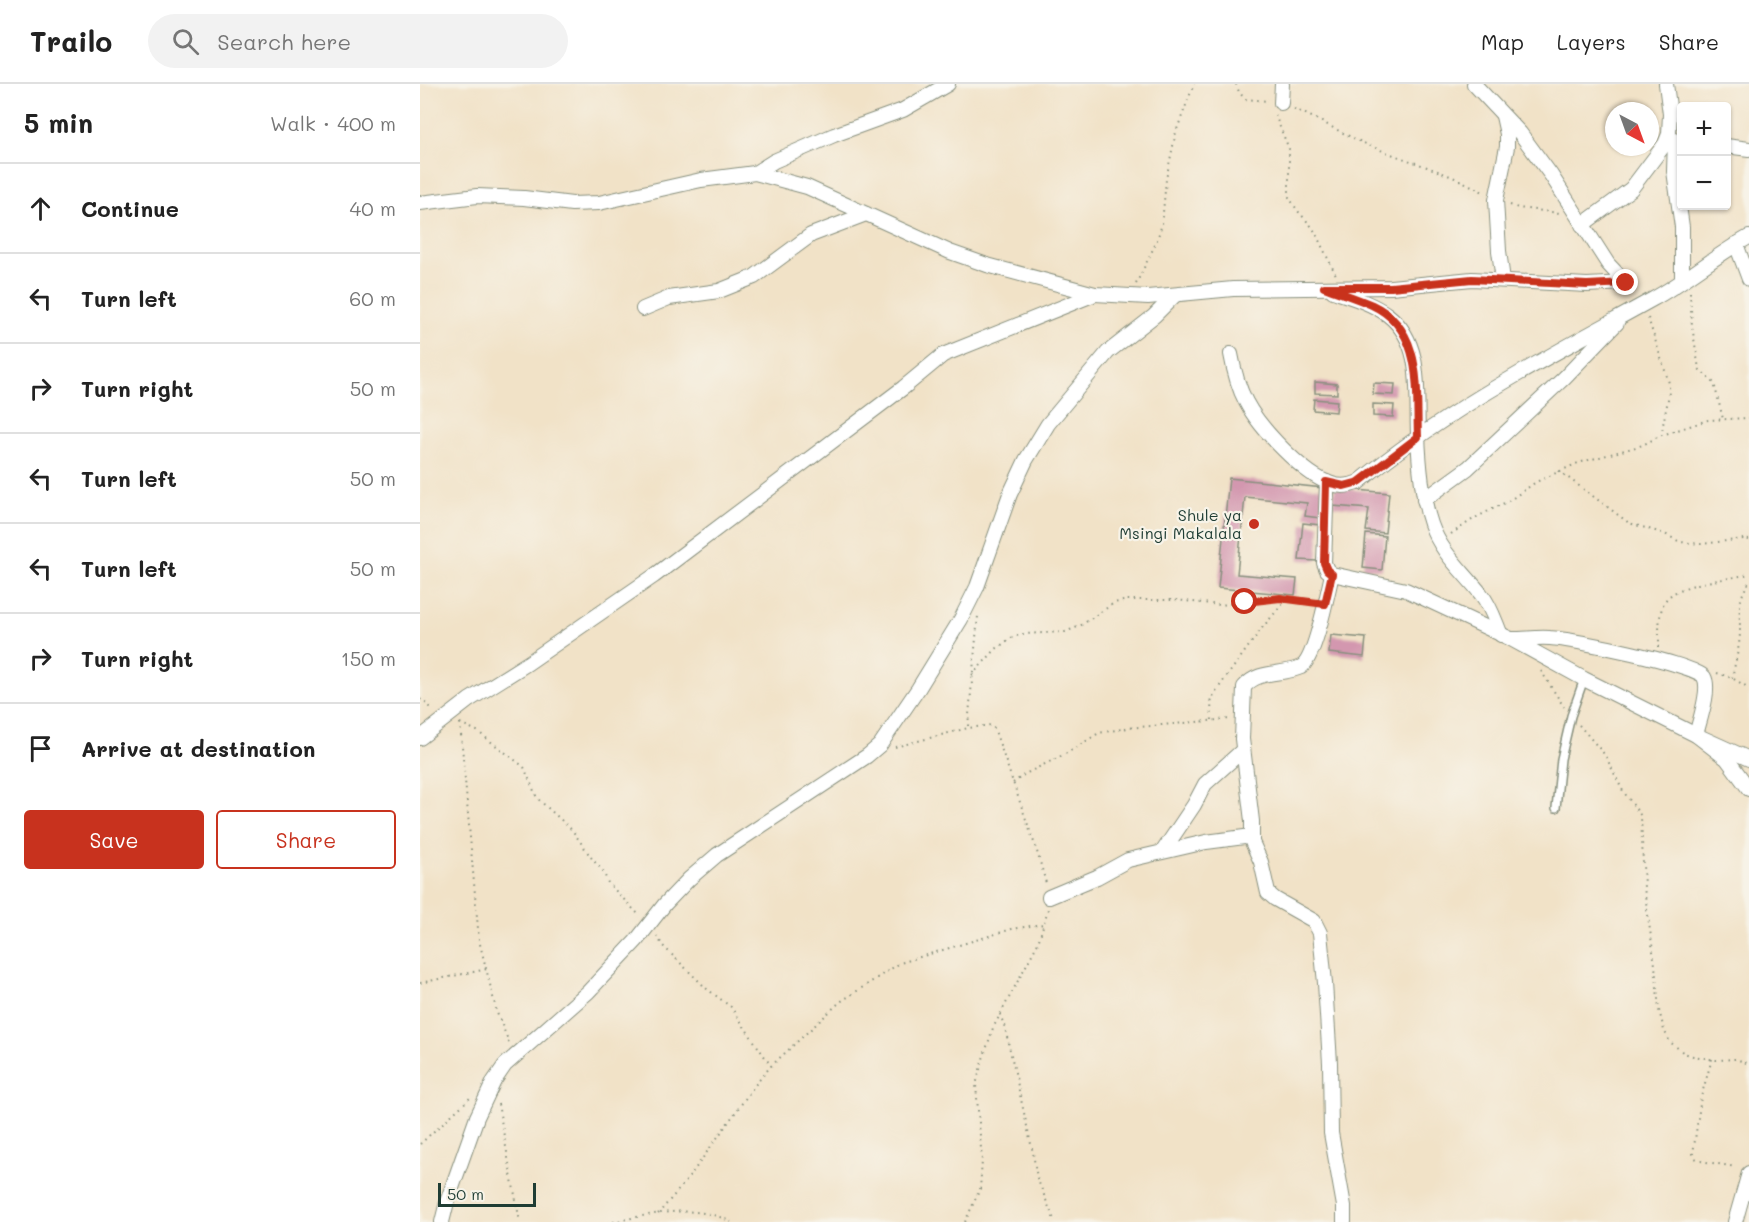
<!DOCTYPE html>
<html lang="en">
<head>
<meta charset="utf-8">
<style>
  body { margin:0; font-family:Mali,sans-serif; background:#f2f2f2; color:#222 }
  .controls { position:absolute; right:18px; top:18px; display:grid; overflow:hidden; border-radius:6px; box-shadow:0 2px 4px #0004 }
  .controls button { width:54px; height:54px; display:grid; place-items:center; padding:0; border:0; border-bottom:2px solid #e0e0e0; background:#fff; color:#222; font:30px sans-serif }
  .compass { position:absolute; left:1185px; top:18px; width:54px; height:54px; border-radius:50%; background:#fff; box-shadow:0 2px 4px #0004; rotate:139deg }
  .scale { position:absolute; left:18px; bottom:15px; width:98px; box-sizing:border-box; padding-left:6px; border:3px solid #1f3d34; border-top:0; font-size:16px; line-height:21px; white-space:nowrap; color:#1f3d34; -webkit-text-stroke:4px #f7f3e8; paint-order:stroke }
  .stop { position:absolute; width:18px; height:18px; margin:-14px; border:4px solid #c8321e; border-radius:50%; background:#fff }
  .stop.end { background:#c8321e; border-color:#fff; box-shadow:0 2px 6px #0008 }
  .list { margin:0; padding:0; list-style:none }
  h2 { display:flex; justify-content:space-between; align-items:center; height:78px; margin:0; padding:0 24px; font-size:26px }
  h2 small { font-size:20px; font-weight:400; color:#767676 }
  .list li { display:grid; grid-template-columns:39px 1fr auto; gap:18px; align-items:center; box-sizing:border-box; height:90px; padding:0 24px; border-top:2px solid #e0e0e0 }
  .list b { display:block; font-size:22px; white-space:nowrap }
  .list em { font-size:20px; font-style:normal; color:#767676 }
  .actions { display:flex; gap:12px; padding:18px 24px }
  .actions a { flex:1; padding:14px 0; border:2px solid #c8321e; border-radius:6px; text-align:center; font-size:21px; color:#c8321e }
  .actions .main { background:#c8321e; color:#fff }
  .icon { flex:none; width:33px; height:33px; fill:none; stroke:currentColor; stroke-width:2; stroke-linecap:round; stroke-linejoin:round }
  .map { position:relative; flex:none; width:1329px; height:1138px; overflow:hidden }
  header { display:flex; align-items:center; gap:36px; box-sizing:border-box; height:84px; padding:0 30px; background:#fff; border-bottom:2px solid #e0e0e0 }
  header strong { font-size:28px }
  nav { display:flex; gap:33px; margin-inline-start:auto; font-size:21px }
  .search { width:420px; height:54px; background:#f2f2f2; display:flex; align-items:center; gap:15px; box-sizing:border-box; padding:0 21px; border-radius:33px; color:#767676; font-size:22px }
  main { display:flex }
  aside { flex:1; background:#fff }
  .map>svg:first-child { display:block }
  .building { fill:#d397af }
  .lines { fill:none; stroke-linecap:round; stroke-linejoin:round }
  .service-casing { stroke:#88907e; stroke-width:10 }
  .minor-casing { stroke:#88907e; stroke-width:16 }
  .path { stroke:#88907e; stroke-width:2; stroke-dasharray:1.5 4.5; stroke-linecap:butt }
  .service { stroke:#fff; stroke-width:7 }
  .minor { stroke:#fff; stroke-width:14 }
  .route { stroke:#c8321e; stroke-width:8 }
  .poi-dot { fill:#c8321e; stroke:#f7f3e8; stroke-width:2 }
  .labels { text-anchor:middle; stroke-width:4.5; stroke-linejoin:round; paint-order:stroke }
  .poi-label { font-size:16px; fill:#1f3d34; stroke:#f7f3e8; text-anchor:end }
</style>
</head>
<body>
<header>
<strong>Trailo</strong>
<div class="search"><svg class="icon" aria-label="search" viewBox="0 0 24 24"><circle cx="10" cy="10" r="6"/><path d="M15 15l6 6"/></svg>Search here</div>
<nav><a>Map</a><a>Layers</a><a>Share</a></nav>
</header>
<main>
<aside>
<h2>5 min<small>Walk · 400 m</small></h2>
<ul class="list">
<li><svg class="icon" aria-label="ahead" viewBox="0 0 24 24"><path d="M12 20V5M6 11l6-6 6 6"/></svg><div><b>Continue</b></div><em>40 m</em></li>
<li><svg class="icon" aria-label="left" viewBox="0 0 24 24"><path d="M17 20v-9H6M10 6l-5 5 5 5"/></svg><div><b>Turn left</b></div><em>60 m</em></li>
<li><svg class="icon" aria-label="right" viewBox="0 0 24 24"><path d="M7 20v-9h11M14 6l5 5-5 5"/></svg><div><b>Turn right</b></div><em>50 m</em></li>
<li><svg class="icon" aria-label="left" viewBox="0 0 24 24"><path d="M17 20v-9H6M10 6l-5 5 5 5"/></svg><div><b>Turn left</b></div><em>50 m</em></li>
<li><svg class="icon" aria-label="left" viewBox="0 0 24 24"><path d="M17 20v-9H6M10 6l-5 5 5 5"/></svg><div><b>Turn left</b></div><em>50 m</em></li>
<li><svg class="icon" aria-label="right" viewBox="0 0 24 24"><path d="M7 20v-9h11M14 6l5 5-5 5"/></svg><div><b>Turn right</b></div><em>150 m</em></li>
<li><svg class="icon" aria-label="arrive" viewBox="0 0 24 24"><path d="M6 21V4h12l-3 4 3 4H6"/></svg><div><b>Arrive at destination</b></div></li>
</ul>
<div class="actions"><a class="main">Save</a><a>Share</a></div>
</aside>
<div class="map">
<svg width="1329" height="1138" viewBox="0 0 1329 1138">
  <rect width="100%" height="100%" fill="#f7f3e8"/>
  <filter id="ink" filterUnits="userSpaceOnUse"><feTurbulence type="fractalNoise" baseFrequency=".0167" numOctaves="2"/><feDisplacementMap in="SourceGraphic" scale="12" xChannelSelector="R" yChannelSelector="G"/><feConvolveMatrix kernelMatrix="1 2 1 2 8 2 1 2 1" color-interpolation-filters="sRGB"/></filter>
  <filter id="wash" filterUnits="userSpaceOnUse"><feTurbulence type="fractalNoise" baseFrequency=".008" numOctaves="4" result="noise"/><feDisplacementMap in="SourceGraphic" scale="24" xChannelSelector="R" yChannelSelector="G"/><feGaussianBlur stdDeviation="1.35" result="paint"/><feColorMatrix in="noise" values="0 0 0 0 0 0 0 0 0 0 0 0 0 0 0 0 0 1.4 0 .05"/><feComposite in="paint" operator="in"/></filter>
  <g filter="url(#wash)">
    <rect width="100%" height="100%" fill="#f1e2c7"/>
    <g id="blocks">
      <g class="building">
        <polygon points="895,298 917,300 917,310 895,309"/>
        <polygon points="954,299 975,300 974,311 953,310"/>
        <polygon points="894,315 917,317 916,328 893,326"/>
        <polygon points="953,320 974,321 973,333 953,332"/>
        <polygon points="809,394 903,404 900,434 885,432 887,419 825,413 817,490 877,495 875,511 798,504"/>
        <polygon points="915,404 969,409 965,449 946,447 949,425 913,422"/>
        <polygon points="883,439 900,441 897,477 879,476"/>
        <polygon points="946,450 965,452 962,486 943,484"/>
        <polygon points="911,551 946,554 944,573 909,569"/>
      </g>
    </g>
  </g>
  <g filter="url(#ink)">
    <use href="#blocks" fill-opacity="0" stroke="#88907e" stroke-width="1.5"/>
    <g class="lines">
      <defs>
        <polyline id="service" points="1136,724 1141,675 1151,632 1164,595"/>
        <g id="minor">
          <polyline points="1054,0 1100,49 1131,91 1188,180 1206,199"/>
          <polyline points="861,19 862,0"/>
          <polyline points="1255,56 1254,87 1262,143 1262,195"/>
          <polyline points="1306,62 1329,65"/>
          <polyline points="335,89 354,77 414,51 483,26 528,0"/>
          <polyline points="0,119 57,112 104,114 152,120 179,119 281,96 335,89 387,103 530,168 567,181 675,210 728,213 813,205 971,203 1052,195 1167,201 1206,199"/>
          <polyline points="1162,141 1211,105 1245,60 1249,50 1250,30 1246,0"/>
          <polyline points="1316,160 1329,195"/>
          <polyline points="1083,196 1079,167 1076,116 1087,63 1087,50 1083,32"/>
          <path d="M913,207c18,6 39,12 55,24 36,28 28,78 30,119 1,28 4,64 13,90 10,29 32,47 50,70 10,12 14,27 20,41"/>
          <polyline points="223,225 249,214 299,207 334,193 391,151 446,130"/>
          <path d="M811,270c3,17 7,33 15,48 13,25 58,74 86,82 8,3 18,2 27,-2 89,-74 193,-127 294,-183 33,-18 63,-44 96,-62"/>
          <polyline points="907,398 904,479 907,486 912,490 986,506 1091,555 1164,595 1276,651 1329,675"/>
          <polyline points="1004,416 1048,384 1144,294 1197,239"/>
          <path d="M912,490c-4,17 -17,85 -31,93 -20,9 -42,2 -57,20l-2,52 10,82v21l9,20 7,31 7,6 39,22 6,12 5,50 5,80 1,70 13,73v16"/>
          <path d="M1093,555c12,0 25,-2 37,-1 21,1 146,26 154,39 7,12 -5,45 -8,58l31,24 22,30"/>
          <polyline points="0,654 49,616 108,579 234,492 483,304 523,271 675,210"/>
          <polyline points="743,767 774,721 785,700 823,666"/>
          <polyline points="629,813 677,793 708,776 786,758 832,752"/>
          <polyline points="22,1138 27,1118 57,1033 74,997 85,981 168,908 216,857 245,820 269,795 297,771 447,672 460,661 498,605 541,535 557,503 590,410 606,376 628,340 688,268 734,232 755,211"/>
          <polyline points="1315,1138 1329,1089"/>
        </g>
      </defs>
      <use href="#service" class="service-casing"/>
      <use href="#minor" class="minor-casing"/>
      <g class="path">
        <polyline points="816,0 819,8 825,15 848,17"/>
        <path d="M874,25c27,11 52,27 79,38 37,15 75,25 110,45"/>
        <polyline points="855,31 869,65 869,113 877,126 893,144 916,191"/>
        <polyline points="1090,121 1098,124 1140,129"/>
        <polyline points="716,200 736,159 742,140 746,95 756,48 774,0"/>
        <polyline points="1270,208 1272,242 1279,285 1294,299 1303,335"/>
        <path d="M1228,234l21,65c1,17 -6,34 -7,51"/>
        <polyline points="1139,387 1209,439 1245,450 1260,458 1281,460 1324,455 1329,456"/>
        <polyline points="1031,450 1055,434 1090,416 1116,398 1158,379 1223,361 1239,352 1288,336 1329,334"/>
        <path d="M1239,563c0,-13 -1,-34 6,-46 13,-19 63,-21 84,-27"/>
        <polyline points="1121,587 1144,623"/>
        <polyline points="1297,589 1312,594 1329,604"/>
        <polyline points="552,591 576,565 591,554 602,550 645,548 660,542 694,519 707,516 756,516 800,521 860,514 893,518"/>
        <path d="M1312,594c3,-15 8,-32 8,-47 0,-21 -3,-30 9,-49"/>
        <polyline points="0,615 14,626"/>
        <polyline points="792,636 791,619 794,610 842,544 867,515"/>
        <polyline points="40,639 57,647 104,683 117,714 152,746 173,776 183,787 188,799 220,832"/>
        <polyline points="40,639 59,856 77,929 90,961"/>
        <polyline points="1159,641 1185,671 1203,707 1221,732 1224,804 1235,881 1239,926 1244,946 1250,958 1264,969 1273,972 1296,976 1316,975 1329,980"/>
        <polyline points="548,642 558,532"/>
        <polyline points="475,663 548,644 571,641 574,644 616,764 626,799"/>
        <polyline points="593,699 605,690 647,669 679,649 708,644 810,635"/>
        <polyline points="237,852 243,862 287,905 311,923 351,982"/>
        <polyline points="0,899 67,885"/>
        <polyline points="580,930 585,944 613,1069 617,1094 635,1138"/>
        <polyline points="1292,975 1281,1013 1273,1070 1275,1074 1280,1077 1316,1083"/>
        <polyline points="78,1020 100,1138"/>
        <polyline points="0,1060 50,1014"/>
        <polyline points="238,1130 267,1096 335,1001 351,982 420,918 480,879 592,845 623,840"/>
        <path d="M193,1138c37,-8 83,-19 118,0"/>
        <polyline points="545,1138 560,1105 562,1077 556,1001 562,978 573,944 618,859 628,825"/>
      </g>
      <use href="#service" class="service"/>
      <use href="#minor" class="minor"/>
    </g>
  </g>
  <g class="lines" filter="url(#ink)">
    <path class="route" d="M825,518l35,-4 45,6 7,-30 -5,-4 -3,-7 2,-81 18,4 15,-4 59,-45c-2,-48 6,-108 -46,-132 -16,-7 -32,-12 -48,-18h67l81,-8 115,6 39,-2"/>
  </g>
  <circle class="poi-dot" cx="834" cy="440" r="6"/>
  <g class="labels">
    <g class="poi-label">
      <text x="822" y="437">Shule ya<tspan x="822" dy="18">Msingi Makalala</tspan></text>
    </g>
  </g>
</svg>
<div class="controls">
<button>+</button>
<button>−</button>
</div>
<svg class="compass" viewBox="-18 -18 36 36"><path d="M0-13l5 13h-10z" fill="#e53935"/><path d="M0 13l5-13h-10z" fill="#767676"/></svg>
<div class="scale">50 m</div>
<div class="stop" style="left:825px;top:518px"></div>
<div class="stop end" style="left:1206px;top:199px"></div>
</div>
</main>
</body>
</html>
